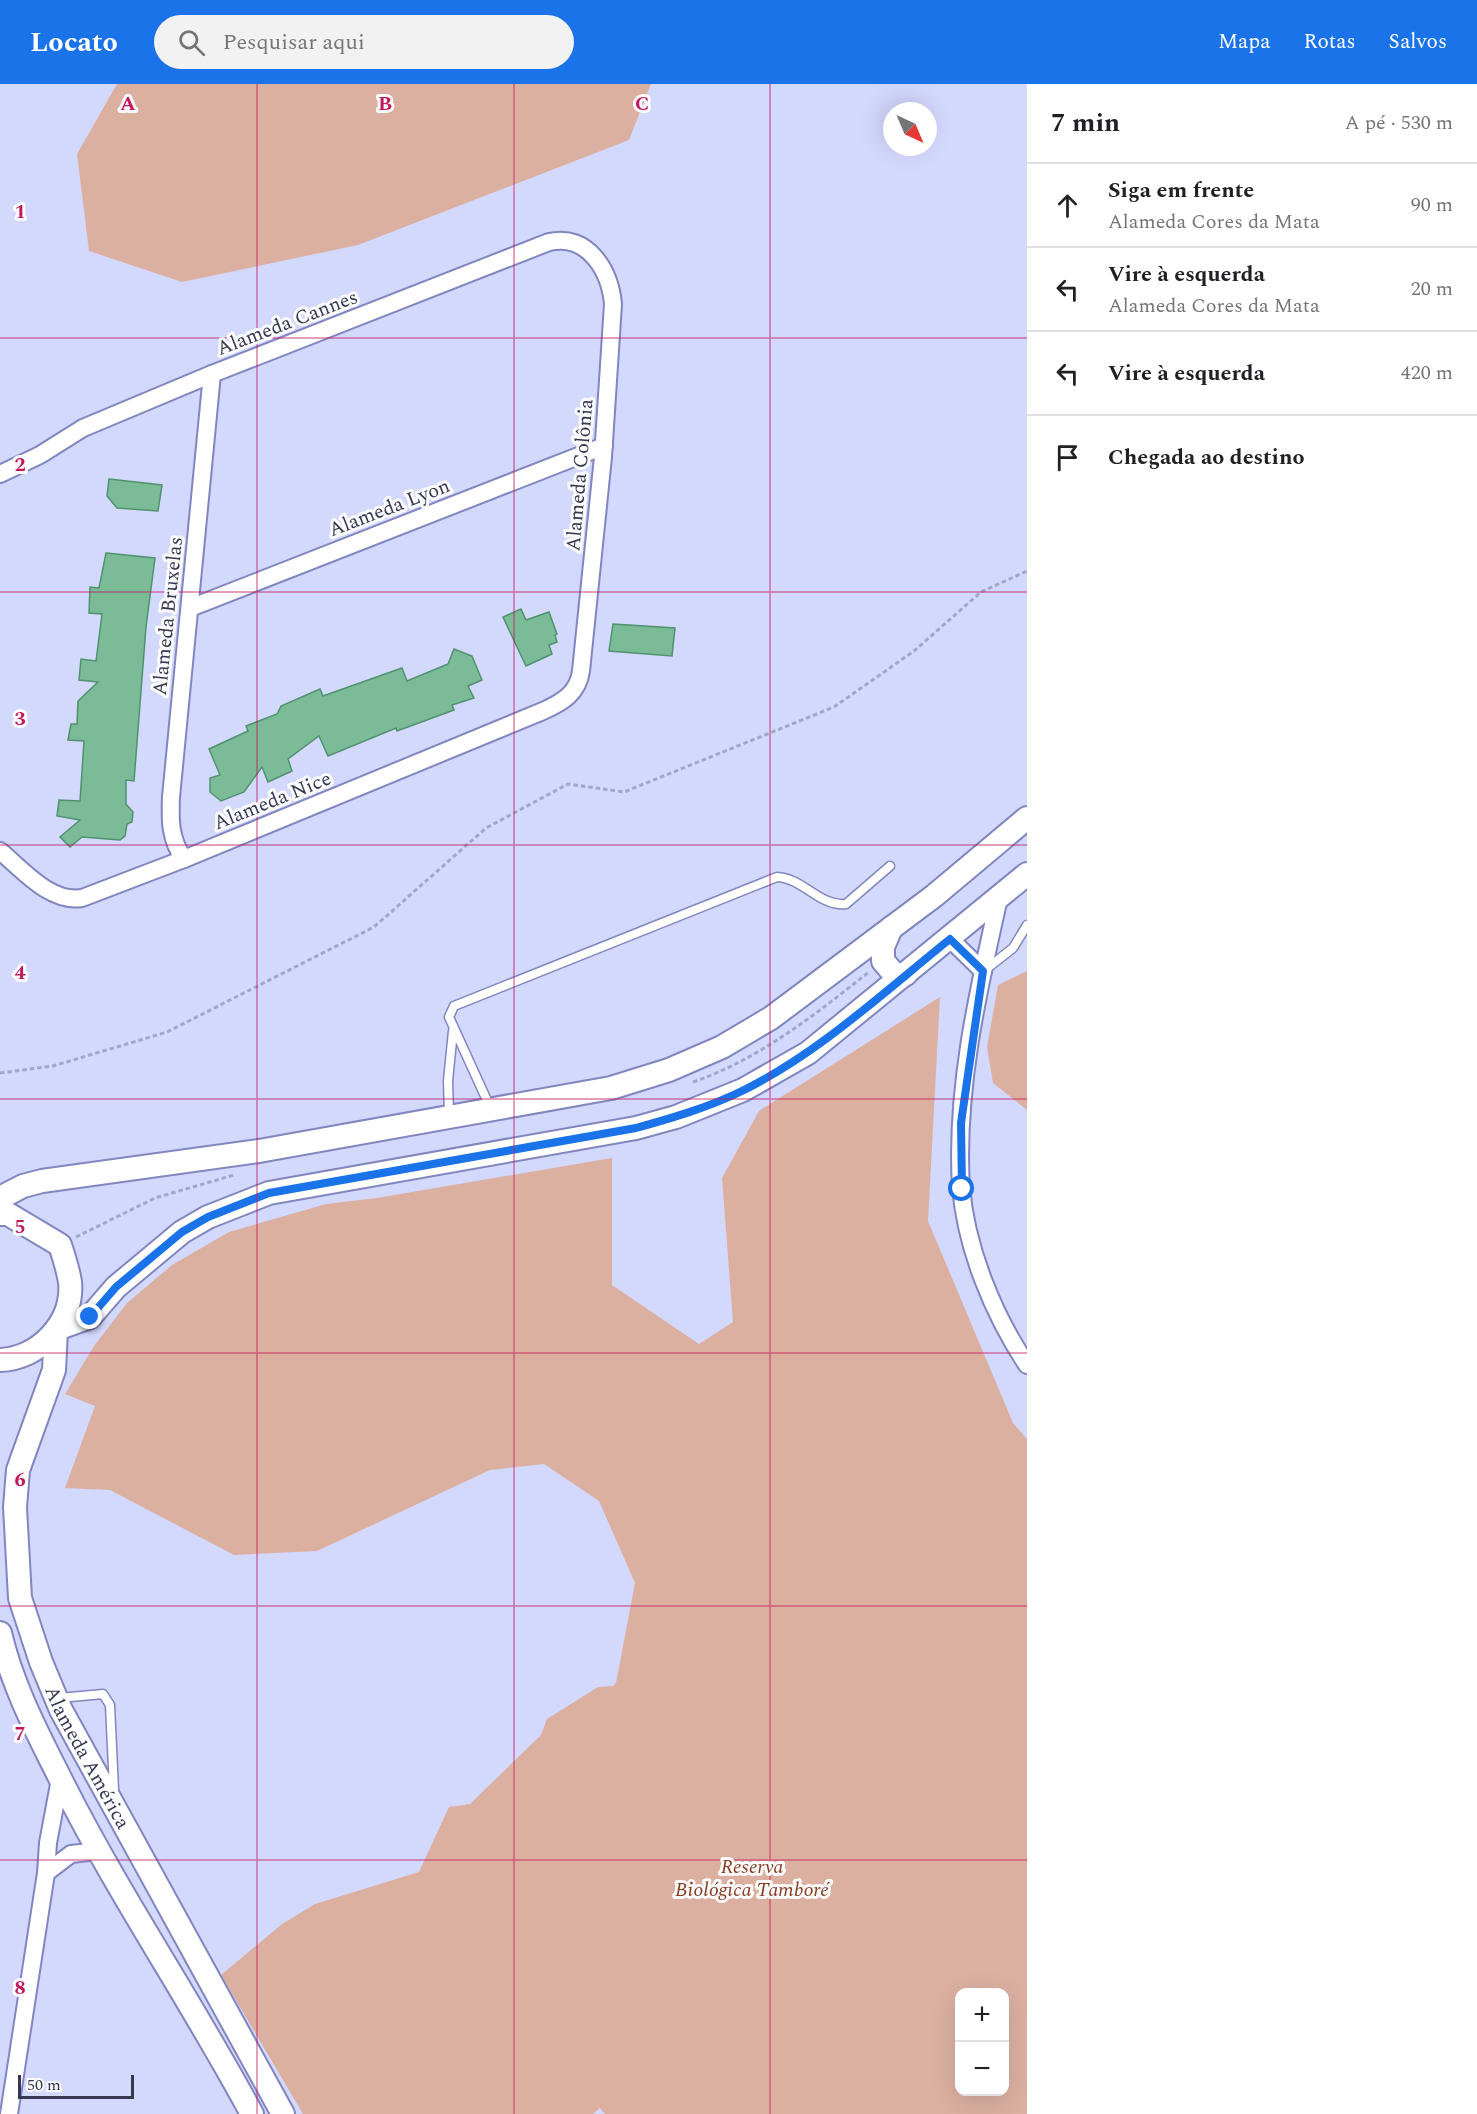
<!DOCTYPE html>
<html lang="pt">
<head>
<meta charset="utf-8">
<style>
  body { margin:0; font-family:Spectral,serif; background:#f2f2f2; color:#202124 }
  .controls { position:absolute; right:18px; bottom:18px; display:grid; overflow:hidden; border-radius:12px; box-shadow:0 6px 24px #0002 }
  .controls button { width:54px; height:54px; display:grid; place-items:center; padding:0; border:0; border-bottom:2px solid #e0e0e0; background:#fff; color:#202124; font:30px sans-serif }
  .compass { position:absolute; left:883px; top:18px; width:54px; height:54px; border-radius:50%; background:#fff; box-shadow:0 6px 24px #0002; rotate:136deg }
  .scale { position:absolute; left:18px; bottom:15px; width:116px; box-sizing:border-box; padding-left:6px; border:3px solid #353850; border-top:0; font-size:16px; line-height:21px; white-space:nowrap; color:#353850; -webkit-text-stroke:4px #fbfbfb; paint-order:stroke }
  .stop { position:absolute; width:18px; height:18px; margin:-14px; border:4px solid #1a73e8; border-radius:50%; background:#fff }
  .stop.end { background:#1a73e8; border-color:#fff; box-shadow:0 2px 6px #0008 }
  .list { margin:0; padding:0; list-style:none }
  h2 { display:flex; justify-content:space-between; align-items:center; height:78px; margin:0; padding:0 24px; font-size:26px }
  h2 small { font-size:20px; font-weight:400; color:#757577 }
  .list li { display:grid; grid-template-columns:39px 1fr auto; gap:18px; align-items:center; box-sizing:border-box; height:84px; padding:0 24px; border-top:2px solid #e0e0e0 }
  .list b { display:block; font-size:22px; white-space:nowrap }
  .list p { margin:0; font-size:20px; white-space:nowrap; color:#757577 }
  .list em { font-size:20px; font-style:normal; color:#757577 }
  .icon { flex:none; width:33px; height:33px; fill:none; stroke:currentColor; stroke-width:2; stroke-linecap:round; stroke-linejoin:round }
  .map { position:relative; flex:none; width:1027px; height:2030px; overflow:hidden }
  header { display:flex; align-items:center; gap:36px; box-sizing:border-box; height:84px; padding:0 30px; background:#1a73e8; color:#fff }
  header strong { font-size:28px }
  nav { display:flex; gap:33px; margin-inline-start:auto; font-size:21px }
  .search { width:420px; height:54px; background:#f2f2f2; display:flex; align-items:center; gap:15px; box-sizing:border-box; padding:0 21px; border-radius:33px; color:#757577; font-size:22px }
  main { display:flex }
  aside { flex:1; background:#fff }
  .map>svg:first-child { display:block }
  .green { fill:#dbb0a1; fill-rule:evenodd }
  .building { fill:#7cbb98; stroke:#50926f; stroke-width:1.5 }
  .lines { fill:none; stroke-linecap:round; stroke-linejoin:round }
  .lane-casing { stroke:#8186c0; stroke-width:11 }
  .street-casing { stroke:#8186c0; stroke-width:20 }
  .secondary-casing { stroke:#8186c0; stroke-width:26 }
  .path { stroke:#a2a7c8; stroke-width:3; stroke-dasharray:4.5 3; stroke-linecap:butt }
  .lane { stroke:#fff; stroke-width:8 }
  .street { stroke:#fff; stroke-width:16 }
  .secondary { stroke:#fff; stroke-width:22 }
  .route { stroke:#1a73e8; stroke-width:8 }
  .grid { fill:none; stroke:#c2185b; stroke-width:1.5; stroke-opacity:0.55 }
  .labels { text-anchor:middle; stroke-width:6; stroke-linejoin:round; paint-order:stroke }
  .street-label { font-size:20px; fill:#353850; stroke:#fbfbfb }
  .park-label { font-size:20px; font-style:italic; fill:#883c21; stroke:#fbfbfb }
  .grid-label { font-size:20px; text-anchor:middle; font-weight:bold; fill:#c2185b; stroke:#fbfbfb; stroke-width:6; stroke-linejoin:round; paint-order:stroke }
</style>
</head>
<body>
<header>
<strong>Locato</strong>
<div class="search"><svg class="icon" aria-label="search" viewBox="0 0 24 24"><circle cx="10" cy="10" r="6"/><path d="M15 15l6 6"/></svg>Pesquisar aqui</div>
<nav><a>Mapa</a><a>Rotas</a><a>Salvos</a></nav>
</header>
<main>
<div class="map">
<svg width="1027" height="2030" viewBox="0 0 1027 2030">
  <rect width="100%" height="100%" fill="#d3d8fd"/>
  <g class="green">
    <polygon points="117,0 651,0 629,56 358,161 182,198 89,167 77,70"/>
    <polygon points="1027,887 1027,1026 993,999 987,963 998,901"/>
    <path d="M940,913l-12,224 85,202 14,16v675h-422l-5,-6 -7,6h-290l-82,-139 61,-51 33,-20 104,-32 30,-65 21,-3 71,-69 6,-16 51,-32 15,-1 3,-3 19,-100 -36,-82 -55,-37 -54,6 -173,81 -83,4 -124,-65 -45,-2 30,-82 -30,-12 29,-48 33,-43 45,-38 57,-33 97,-28 51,-6 235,-40v127l87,59 34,-22 -11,-144 37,-67zM1004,1908v100h-44v-100z"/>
  </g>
  <g class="building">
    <polygon points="109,395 162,401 158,427 117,424 107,412"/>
    <polygon points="106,469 155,474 146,543 134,697 126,696 126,720 133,728 132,738 127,740 125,752 120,756 82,753 70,763 60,753 80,736 57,732 59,716 80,717 84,657 68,656 71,640 77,640 78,617 98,598 79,596 81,575 96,577 102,530 89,529 90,503 99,504"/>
    <polygon points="521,525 526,536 549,528 557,550 555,551 557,558 549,561 552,570 526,582 503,533"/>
    <polygon points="613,540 675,544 672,572 609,567"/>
    <polygon points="454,565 472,572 482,596 468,602 474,614 452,621 454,626 397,647 396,644 328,672 319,652 288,675 292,687 268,698 262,683 244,708 221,717 210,708 210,694 220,691 209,665 248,647 246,642 277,630 281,622 320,605 323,612 402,584 407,597 448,580"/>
  </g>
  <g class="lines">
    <defs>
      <g id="lane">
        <polyline points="985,886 1013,864 1027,841"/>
        <path d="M490,1023l-41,-90 5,-11 323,-129c26,1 43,30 69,27l44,-38"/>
        <polyline points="449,1030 448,997 453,947"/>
        <polyline points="59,1614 103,1610 110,1621 114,1706"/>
      </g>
      <g id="street">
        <path d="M0,390l40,-19 43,-27 129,-54 337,-132c39,-9 61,29 64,62l-10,153 -22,214c-3,22 -18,31 -38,40l-359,148 -102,39c-32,5 -59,-28 -82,-47"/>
        <polyline points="190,524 604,362"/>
        <path d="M184,775c-14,-19 -14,-39 -13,-62l41,-423"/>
        <path d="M999,814c-21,93 -44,192 -38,289 5,61 32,127 66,178"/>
        <polyline points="950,855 983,887"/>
        <polyline points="46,1789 71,1770 98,1767"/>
        <polyline points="9,2030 46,1789 48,1759 60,1695"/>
      </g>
      <g id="secondary">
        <polyline points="891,844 883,863 883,877 895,891 906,890"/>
        <polyline points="0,1114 23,1102 42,1097 259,1067 611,1004 669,986 722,963 771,934 934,812 1027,734"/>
        <path d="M0,1130h8l52,31c4,12 8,24 10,37 4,40 -31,77 -70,78"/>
        <polyline points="57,1245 90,1233 116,1203 182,1148 208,1133 269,1109 636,1044 676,1033 743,1006 808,969 1027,790"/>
        <path id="s1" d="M56,1246l-2,40 -36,100 -3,37 5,91 21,64 20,48 222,404"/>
        <path d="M0,1549c13,55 38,101 63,151 57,113 129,218 189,330"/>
      </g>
    </defs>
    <use href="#lane" class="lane-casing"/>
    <use href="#street" class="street-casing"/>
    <use href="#secondary" class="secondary-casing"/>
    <g class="path">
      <polyline points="0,989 53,982 167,948 374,843 486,744 568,700 624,708 834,623 914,567 981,508 1027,487"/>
      <path d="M693,998c67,-23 121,-67 176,-110"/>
      <polyline points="76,1153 155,1114 234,1091"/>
    </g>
    <use href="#lane" class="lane"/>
    <use href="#street" class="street"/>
    <use href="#secondary" class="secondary"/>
  </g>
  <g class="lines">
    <path class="route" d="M90,1233l26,-30 66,-55 26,-15 61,-24 367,-65c36,-10 74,-21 108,-38 76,-38 140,-98 206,-151l33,32 -22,152 1,66"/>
  </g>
  <path class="grid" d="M257,0v2030M514,0v2030M770,0v2030M0,254h1027M0,508h1027M0,761h1027M0,1015h1027M0,1269h1027M0,1522h1027M0,1776h1027"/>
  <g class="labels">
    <g class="street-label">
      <text transform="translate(287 238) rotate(-21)" y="7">Alameda Cannes</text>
      <text transform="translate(579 391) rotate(-85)" y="7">Alameda Colônia</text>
      <text transform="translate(389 423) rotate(-21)" y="7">Alameda Lyon</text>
      <text transform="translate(167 532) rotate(-84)" y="7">Alameda Bruxelas</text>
      <text transform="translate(272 716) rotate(-22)" y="7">Alameda Nice</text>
      <text dy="7" stroke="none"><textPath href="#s1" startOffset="448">Alameda América</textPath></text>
    </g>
    <g class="park-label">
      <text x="752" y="1789">Reserva<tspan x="752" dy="23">Biológica Tamboré</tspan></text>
    </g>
  </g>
  <g class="grid-label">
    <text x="128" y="26">A</text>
    <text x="385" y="26">B</text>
    <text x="642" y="26">C</text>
    <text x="20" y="134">1</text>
    <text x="20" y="387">2</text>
    <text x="20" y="641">3</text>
    <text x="20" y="895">4</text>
    <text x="20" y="1149">5</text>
    <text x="20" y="1402">6</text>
    <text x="20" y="1656">7</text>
    <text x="20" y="1910">8</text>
  </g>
</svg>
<div class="controls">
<button>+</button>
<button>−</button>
</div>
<svg class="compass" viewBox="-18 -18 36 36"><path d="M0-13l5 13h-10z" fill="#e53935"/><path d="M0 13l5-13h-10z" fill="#757577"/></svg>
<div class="scale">50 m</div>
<div class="stop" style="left:962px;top:1105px"></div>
<div class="stop end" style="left:90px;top:1233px"></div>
</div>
<aside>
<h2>7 min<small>A pé · 530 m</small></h2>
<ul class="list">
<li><svg class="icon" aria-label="ahead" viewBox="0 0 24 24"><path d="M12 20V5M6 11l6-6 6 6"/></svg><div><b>Siga em frente</b><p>Alameda Cores da Mata</p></div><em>90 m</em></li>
<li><svg class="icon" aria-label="left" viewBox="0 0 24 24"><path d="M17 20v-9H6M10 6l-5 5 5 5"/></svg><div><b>Vire à esquerda</b><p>Alameda Cores da Mata</p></div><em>20 m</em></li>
<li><svg class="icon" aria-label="left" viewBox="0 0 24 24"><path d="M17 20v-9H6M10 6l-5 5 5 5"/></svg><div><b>Vire à esquerda</b></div><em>420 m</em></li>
<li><svg class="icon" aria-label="arrive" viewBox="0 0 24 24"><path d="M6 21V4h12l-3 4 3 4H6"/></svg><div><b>Chegada ao destino</b></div></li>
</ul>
</aside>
</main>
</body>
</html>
